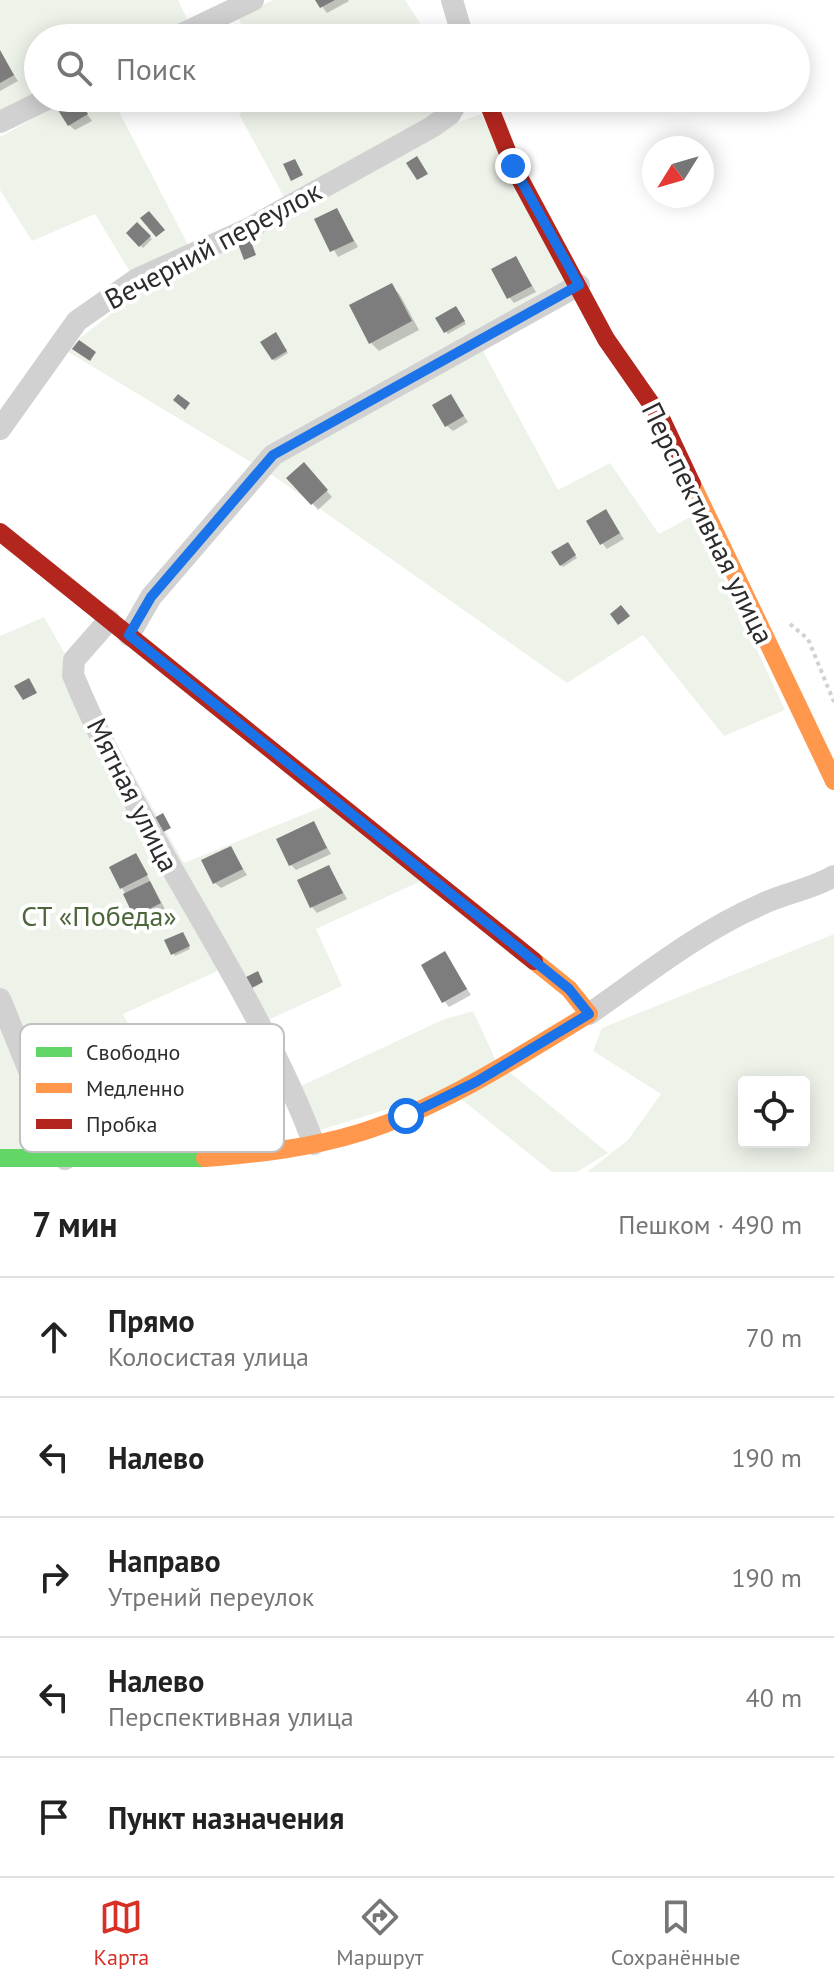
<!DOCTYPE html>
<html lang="ru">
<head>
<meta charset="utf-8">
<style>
  body { margin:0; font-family:"PT Sans",sans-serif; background:#f2f2f2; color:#222 }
  .controls { position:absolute; right:24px; bottom:24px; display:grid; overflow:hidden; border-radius:8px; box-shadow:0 4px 20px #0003 }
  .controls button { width:72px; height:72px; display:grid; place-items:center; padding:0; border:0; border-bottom:2px solid #e0e0e0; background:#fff; color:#222; font:40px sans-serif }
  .compass { position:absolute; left:642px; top:136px; width:72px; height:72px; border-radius:50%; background:#fff; box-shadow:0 4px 20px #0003; rotate:233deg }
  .stop { position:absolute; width:24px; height:24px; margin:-18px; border:6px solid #1a73e8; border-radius:50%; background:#fff }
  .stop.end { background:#1a73e8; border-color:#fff; box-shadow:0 2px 8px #0008 }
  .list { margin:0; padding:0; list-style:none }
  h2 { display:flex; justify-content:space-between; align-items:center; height:104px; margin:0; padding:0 32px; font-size:34px }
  h2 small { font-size:26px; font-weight:400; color:#767676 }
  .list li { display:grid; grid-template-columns:52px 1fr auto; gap:24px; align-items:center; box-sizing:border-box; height:120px; padding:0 32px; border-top:2px solid #e0e0e0 }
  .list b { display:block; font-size:30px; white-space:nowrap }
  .list p { margin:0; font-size:26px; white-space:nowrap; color:#767676 }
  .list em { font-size:26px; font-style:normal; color:#767676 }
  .icon { flex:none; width:44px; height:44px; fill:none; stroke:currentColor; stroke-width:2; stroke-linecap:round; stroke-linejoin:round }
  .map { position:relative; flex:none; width:834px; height:1172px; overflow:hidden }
  .search { position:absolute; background:#fff; box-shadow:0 4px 20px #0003; left:24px; right:24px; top:24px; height:88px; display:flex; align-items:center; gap:20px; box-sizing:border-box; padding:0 28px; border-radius:44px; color:#767676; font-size:30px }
  .sheet { height:704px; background:#fff }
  nav { display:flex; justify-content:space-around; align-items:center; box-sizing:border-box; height:112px; border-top:2px solid #e0e0e0; background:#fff; font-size:22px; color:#767676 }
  nav a { display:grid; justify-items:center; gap:4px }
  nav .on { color:#d93025 }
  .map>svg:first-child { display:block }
  .green { fill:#eef3ea; fill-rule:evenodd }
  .shadow { fill:#0003 }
  .building { fill:#7d7d7d }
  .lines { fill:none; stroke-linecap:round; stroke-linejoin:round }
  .path { stroke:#d1d1d1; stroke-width:4; stroke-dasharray:4 4; stroke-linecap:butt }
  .street { stroke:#d1d1d1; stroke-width:22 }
  .fast { stroke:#63d668; stroke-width:18 }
  .slow { stroke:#ff974d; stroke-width:18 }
  .jam { stroke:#b3261e; stroke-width:18 }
  .route { stroke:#1a73e8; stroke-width:10 }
  .labels { text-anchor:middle; stroke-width:8; stroke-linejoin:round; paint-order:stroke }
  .street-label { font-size:28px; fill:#2c2c2c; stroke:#fff }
  .park-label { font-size:28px; fill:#4c663a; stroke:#fff }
  .key { fill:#fff; stroke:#c0c0c0; stroke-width:2 }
  .key-label { font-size:22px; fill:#2c2c2c }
</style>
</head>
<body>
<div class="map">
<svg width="834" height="1172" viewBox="0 0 834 1172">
  <rect width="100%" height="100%" fill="#fff"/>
  <g class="green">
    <polygon points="0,0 178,0 189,23 157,38 38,38 38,92 0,110"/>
    <polygon points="273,0 405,0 420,23 408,30 411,38 248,38 238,17"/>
    <polygon points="70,98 112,98 196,260 292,212 239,114 266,98 435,98 446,126 481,114 568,285 475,336 558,490 610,463 659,534 694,515 785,710 724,736 643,635 567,683 272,475 65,350 141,290 95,214 32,241 0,190 0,137"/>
    <polygon points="44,617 184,863 327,805 421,881 316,929 342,986 262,1023 231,965 123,1014 196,1150 0,1150 0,636"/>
    <path d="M834,934v238h-247l41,-32 33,-46 -68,-43 9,-23zM744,1082h60v60h-60z"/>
    <polygon points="473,1011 496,1061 608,1153 577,1172 552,1172 450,1090 317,1131 301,1086 442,1020"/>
  </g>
  <g class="shadow">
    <polygon points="317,0 348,0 349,1 327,13"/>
    <polygon points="0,53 18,81 0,91"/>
    <polygon points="76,98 92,121 75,130 69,125"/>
    <polygon points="337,210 358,247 338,257 317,220"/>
    <polygon points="137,225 152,239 143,248 128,233"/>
    <polygon points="516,258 536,292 514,303 509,297"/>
    <polygon points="392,286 400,295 419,330 379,351 370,342"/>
    <polygon points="458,310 466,324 448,334 446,332"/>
    <polygon points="278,337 288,353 275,361 273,359"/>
    <polygon points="451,396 468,422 453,431 447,426"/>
    <polygon points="304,465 332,497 318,510 289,478"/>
    <polygon points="606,511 624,539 607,549 602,543"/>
    <polygon points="570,547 577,558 563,567 561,565"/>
    <polygon points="314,824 331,854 296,870 291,865"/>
    <polygon points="230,848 247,875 221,888 215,883"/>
    <polygon points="136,855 165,909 141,921 122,888"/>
    <polygon points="329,867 347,899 317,913 312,907"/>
    <polygon points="185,936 190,949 175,956 173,953"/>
    <polygon points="445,954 471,995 449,1007 444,1001"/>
  </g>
  <g class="building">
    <polygon points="315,0 335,0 320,8"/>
    <polygon points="0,50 14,75 0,83"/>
    <polygon points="72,98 78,98 88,114 68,126 56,107"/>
    <polygon points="417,156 428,174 417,180 406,163"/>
    <polygon points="295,159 303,175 291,181 283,164"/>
    <polygon points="337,208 354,241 330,252 314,219"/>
    <polygon points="149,211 165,230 156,237 140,218"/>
    <polygon points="137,222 151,236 139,247 126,233"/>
    <polygon points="250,239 256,255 244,260 238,244"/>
    <polygon points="516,256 532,286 507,299 491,269"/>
    <polygon points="392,283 412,321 369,344 349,305"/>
    <polygon points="456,306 465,321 444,333 435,318"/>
    <polygon points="276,332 287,351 272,360 260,342"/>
    <polygon points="79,340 96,352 90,361 72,349"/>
    <polygon points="178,394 190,403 185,410 173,400"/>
    <polygon points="451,394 464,416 445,427 432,405"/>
    <polygon points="304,462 328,490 311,505 286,478"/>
    <polygon points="606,509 620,533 600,545 586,521"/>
    <polygon points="568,542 576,555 560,566 551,552"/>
    <polygon points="621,605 630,616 618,625 610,614"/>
    <polygon points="29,678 37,693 23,700 14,686"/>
    <polygon points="163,813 171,828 161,833 154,818"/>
    <polygon points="314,821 327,848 289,866 276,839"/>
    <polygon points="231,846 243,869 213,884 201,860"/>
    <polygon points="136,853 148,875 120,889 109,867"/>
    <polygon points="329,865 343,893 310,908 297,880"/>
    <polygon points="150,881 161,903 134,917 123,894"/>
    <polygon points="183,932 190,946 171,955 164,940"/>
    <polygon points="445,951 467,989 442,1003 421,965"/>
    <polygon points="258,971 263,982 252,988 246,977"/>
  </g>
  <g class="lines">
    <polyline class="path" points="790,624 808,639 834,702"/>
    <g class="street">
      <polyline points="452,0 463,38"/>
      <polyline points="174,38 253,0"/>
      <polyline points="0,122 49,98"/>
      <polyline points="0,429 77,321 137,279 248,229 432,127 450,114 459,98"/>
      <path d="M109,620l-35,40 -1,15c67,163 179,305 241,469"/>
      <polyline points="129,635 151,597 273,455 579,285"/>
      <polyline points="0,999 65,1159"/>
      <path d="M589,1014c55,-38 109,-82 171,-109 24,-12 50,-15 74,-29"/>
    </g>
    <polyline class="fast" points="0,1158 205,1158"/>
    <g class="slow">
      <polyline points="692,484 834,781"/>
      <path d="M205,1158c52,-4 106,-10 157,-26 82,-26 154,-74 227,-118l-20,-25 -35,-28"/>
    </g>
    <g class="jam">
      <polyline points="486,98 513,166 606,339 661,418 692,484"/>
      <polyline points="0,532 534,961"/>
    </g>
  </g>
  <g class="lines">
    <polyline class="route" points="406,1116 476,1082 589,1014 569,989 129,635 151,597 273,455 579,285 513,166"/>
  </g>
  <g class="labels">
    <g class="street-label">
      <text transform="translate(213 245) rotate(-28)" y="10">Вечерний переулок</text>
      <text transform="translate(708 523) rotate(64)" y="10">Перспективная улица</text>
      <text transform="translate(133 795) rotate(63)" y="10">Мятная улица</text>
    </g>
    <g class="park-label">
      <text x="99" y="926">СТ «Победа»</text>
    </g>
  </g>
  <rect x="20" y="1024" width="264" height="128" rx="12" class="key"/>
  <rect x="36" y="1047" width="36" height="10" fill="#63d668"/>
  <rect x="36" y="1083" width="36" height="10" fill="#ff974d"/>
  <rect x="36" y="1119" width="36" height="10" fill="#b3261e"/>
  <g class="key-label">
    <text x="86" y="1060">Свободно</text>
    <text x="86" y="1096">Медленно</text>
    <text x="86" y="1132">Пробка</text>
  </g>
</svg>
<div class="controls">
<button><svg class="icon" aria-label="locate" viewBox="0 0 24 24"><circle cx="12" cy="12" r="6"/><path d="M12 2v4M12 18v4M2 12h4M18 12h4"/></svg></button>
</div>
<svg class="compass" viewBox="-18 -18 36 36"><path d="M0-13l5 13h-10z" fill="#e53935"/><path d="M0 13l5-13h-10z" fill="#767676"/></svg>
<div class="stop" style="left:406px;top:1116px"></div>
<div class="stop end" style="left:513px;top:166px"></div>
<div class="search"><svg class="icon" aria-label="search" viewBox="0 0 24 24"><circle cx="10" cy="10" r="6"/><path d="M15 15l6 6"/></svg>Поиск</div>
</div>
<section class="sheet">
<h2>7 мин<small>Пешком · 490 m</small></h2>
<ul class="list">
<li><svg class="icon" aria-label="ahead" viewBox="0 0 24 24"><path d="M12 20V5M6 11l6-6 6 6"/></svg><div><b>Прямо</b><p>Колосистая улица</p></div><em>70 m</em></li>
<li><svg class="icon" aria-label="left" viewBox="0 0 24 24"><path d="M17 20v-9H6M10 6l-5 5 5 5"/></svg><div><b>Налево</b></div><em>190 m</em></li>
<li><svg class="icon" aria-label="right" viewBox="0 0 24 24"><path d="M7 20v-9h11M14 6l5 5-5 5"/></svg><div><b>Направо</b><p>Утрений переулок</p></div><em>190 m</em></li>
<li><svg class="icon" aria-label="left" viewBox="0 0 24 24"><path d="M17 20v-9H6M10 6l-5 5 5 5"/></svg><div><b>Налево</b><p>Перспективная улица</p></div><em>40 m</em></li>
<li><svg class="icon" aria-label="arrive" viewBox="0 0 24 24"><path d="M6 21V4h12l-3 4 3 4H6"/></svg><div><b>Пункт назначения</b></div></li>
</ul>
</section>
<nav>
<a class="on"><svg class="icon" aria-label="map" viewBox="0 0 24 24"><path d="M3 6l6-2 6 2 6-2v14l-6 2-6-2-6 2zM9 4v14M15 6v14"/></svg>Карта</a>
<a><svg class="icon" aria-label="directions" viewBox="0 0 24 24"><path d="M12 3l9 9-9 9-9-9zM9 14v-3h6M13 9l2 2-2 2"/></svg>Маршрут</a>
<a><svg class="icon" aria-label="saved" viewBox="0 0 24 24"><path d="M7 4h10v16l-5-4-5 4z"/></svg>Сохранённые</a>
</nav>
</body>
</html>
